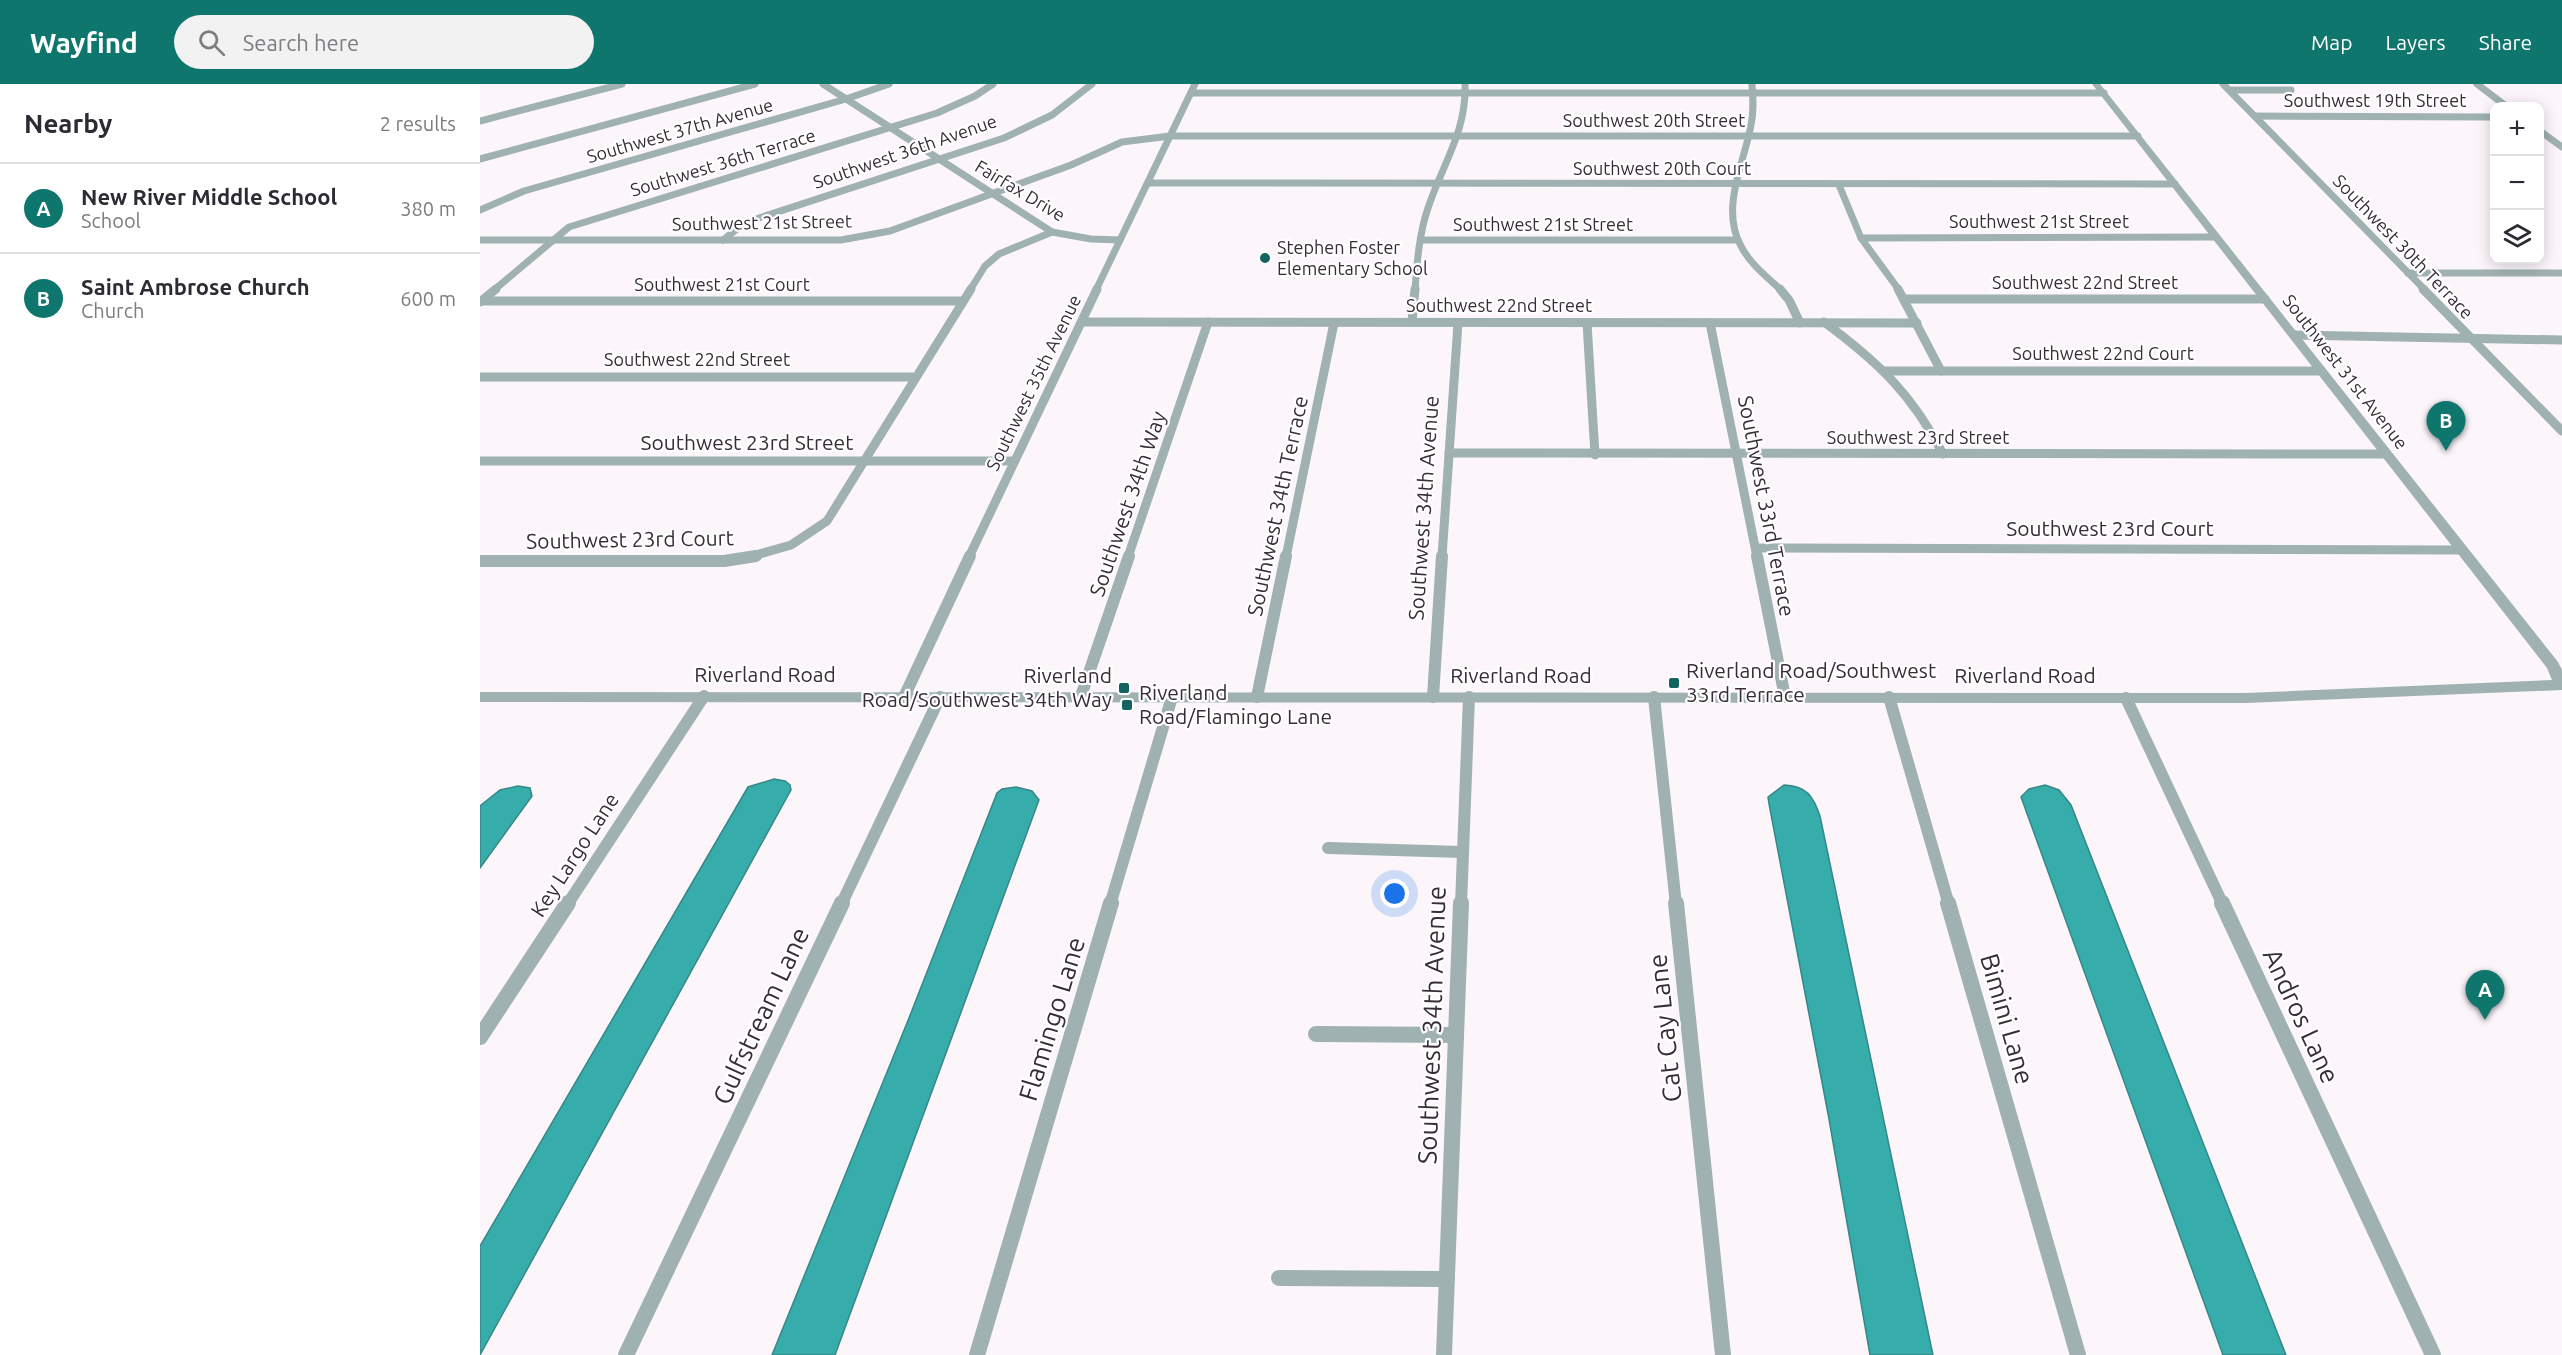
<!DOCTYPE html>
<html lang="en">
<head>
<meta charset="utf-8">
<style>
  body { margin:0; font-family:Ubuntu,sans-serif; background:#f2f2f3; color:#2b2b33 }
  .controls { position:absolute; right:18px; top:18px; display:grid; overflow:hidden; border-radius:12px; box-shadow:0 3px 15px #0003 }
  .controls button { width:54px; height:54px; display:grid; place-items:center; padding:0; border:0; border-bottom:2px solid #e1e1e2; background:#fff; color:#2b2b33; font:30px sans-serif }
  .you { position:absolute; left:915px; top:810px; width:21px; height:21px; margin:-15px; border:4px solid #fff; border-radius:50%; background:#1a73e8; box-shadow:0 0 0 9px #1a73e833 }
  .badge { display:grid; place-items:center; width:39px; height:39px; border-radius:50%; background:#0f766e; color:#fff; font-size:20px; font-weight:700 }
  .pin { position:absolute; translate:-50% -50px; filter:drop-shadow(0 2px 3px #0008) }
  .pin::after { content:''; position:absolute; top:32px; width:21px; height:18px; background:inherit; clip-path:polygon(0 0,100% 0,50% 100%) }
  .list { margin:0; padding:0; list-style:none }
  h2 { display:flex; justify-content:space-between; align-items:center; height:78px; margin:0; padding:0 24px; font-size:26px }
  h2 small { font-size:20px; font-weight:400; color:#7c7c81 }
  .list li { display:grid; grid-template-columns:39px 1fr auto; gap:18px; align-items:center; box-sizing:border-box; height:90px; padding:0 24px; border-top:2px solid #e1e1e2 }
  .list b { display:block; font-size:22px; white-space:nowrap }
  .list p { margin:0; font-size:20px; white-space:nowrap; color:#7c7c81 }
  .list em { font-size:20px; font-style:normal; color:#7c7c81 }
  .icon { flex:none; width:33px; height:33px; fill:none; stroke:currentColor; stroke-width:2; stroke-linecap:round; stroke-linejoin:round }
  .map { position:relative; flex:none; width:2082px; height:1271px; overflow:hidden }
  header { display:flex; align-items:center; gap:36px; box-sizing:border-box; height:84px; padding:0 30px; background:#0f766e; color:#fff }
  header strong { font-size:28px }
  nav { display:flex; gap:33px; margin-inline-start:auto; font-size:21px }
  .search { width:420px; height:54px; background:#f2f2f3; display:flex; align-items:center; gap:15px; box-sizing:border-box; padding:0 21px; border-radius:33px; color:#7c7c81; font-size:22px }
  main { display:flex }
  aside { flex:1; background:#fff }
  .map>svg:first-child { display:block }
  .water { fill:#37adab; stroke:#378788; stroke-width:1.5 }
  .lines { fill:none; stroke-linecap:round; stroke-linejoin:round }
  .minor-far3 { stroke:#9fb1b0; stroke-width:7 }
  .minor-far2 { stroke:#9fb1b0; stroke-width:9 }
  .minor-far1 { stroke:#9fb1b0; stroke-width:12 }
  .minor { stroke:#9fb1b0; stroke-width:16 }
  .tertiary { fill:#9fb1b0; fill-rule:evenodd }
  .poi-dot { fill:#136361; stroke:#fff; stroke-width:2 }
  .labels { text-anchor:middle; stroke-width:4.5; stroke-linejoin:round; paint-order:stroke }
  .far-street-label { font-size:18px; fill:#382d36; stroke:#fff }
  .far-poi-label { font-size:18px; fill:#382d36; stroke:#fff; text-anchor:start }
  .street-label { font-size:21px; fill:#382d36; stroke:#fff }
  .poi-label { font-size:21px; fill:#382d36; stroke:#fff; text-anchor:start }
  .near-street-label { font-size:26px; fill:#382d36; stroke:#fff }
</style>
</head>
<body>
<header>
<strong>Wayfind</strong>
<div class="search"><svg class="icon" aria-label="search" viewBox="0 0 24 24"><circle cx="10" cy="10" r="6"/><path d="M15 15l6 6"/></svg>Search here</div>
<nav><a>Map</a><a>Layers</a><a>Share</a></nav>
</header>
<main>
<aside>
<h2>Nearby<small>2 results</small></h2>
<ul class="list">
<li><span class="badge">A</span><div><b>New River Middle School</b><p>School</p></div><em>380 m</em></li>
<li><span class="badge">B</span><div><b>Saint Ambrose Church</b><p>Church</p></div><em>600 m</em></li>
</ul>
</aside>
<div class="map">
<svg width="2082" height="1271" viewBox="0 0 2082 1271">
  <rect width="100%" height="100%" fill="#fcf6fb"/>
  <g class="water">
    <polygon points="294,695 305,697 310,701 311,706 306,715 0,1271 0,1162 268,703"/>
    <path d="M1304,701c23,1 29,11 36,31l113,539h-63l-41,-236 -60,-315 -1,-7z"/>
    <polygon points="1565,701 1579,706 1591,721 1806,1271 1743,1271 1541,713 1549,705"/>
    <polygon points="38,702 50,704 52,712 0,784 0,722 20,706"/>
    <polygon points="536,703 552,707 559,716 355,1271 292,1271 429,934 517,709 522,705"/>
  </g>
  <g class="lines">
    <g class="minor-far3">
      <polyline points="343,0 572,148 611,155 640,156"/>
      <path d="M1272,0c1,14 2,27 -1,41 -7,39 -31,83 -10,121 9,18 26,31 40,44"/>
      <polyline points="1743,0 1945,206"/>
      <polyline points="1997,0 2026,22"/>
      <polyline points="1750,6 1811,6"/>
      <polyline points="711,9 1624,9"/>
      <polyline points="1775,32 2014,33"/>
      <polyline points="0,37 142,0"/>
      <polyline points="2060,47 2082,63"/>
      <polyline points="0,75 275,0"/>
      <polyline points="669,99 1695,100"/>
      <polyline points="1359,101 1381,154 1419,206"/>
      <polyline points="0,126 44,107 366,15 409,0"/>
      <polyline points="1381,154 1736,153"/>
      <polyline points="0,156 361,156 410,147 591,81 642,58 690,52 1658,52"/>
      <polyline points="243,156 262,141 276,135 524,54 572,31 612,0"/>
      <polyline points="941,156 1257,156"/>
      <polyline points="1928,189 2082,189"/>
      <polyline points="14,206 89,143 457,29 495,12 513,0"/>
      <polyline points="490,206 505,182 519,170 572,148"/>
      <polyline points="616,206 715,0"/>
      <path d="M935,206c2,-27 4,-56 13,-82 14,-43 39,-77 37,-124"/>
    </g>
    <g class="minor-far2">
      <polyline points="1300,205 1309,216 1320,239"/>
      <polyline points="1418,205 1461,287"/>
      <polyline points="1943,205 2082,347"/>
      <polyline points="1425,215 1785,215"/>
      <polyline points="1,217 483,217"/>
      <polyline points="0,218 16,205"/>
      <polyline points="602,238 1437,239"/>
      <polyline points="932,238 935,205"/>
      <path d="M1344,238c54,40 88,72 119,132"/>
      <polyline points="1107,239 1115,371"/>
      <polyline points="1230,239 1277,473"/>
      <polyline points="1814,251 2082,256"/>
      <polyline points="1404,287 1841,287"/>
      <polyline points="0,293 435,293"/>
      <polyline points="969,369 1907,370"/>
      <polyline points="0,377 534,377"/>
      <polyline points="1277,464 1982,466"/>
      <polyline points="269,473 311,461 347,437 491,205"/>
      <polyline points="489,473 617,205"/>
      <polyline points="648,473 728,238"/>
      <polyline points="806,473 854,239"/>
      <polyline points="962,473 978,239"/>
    </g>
    <g class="minor-far1">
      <polyline points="1277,472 1305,613"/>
      <polyline points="0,477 244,477 276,472"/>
      <polyline points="601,612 649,472"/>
      <polyline points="424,613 490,472"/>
      <polyline points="777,613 806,472"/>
      <polyline points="953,613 962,472"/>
      <polyline points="1174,613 1196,821"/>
      <polyline points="1409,613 1469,821"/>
      <polyline points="1646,614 1743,821"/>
      <polyline points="848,764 982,768"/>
      <polyline points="87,821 224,612"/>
      <polyline points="361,821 460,613"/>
      <polyline points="630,821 692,613"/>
      <polyline points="981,821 989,613"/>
    </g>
    <g class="minor">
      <polyline points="1196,819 1243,1271"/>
      <polyline points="1468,819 1598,1271"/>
      <polyline points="1742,819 1953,1271"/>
      <polyline points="836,950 976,951"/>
      <polyline points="0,953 88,819"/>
      <polyline points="799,1194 967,1195"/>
      <polyline points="146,1271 362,819"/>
      <polyline points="497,1271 631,819"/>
      <polyline points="964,1271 981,819"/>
    </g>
    <polygon class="tertiary" points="1612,0 1620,0 2078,578 2082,586 2082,606 1766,619 0,618 0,608 1766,609 2072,596 2067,584"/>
  </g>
  <g class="poi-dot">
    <circle cx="785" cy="174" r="6"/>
    <rect x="1188" y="593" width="12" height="12" rx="3"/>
    <rect x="638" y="598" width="12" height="12" rx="3"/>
    <rect x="641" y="615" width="12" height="12" rx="3"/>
  </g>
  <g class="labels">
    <g class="far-street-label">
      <text x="1895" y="23">Southwest 19th Street</text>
      <text x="1174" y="43">Southwest 20th Street</text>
      <text transform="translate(200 47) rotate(-16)" y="6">Southwest 37th Avenue</text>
      <text transform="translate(425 68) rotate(-19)" y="6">Southwest 36th Avenue</text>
      <text transform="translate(243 79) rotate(-17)" y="6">Southwest 36th Terrace</text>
      <text x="1182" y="91">Southwest 20th Court</text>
      <text transform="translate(540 107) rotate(31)" y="6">Fairfax Drive</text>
      <text x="1559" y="144">Southwest 21st Street</text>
      <text transform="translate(282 139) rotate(-1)" y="6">Southwest 21st Street</text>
      <text x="1063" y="147">Southwest 21st Street</text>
      <text transform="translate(1923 163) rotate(46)" y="6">Southwest 30th Terrace</text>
      <text x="1605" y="205">Southwest 22nd Street</text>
      <text x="242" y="207">Southwest 21st Court</text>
      <text x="1019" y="228">Southwest 22nd Street</text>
      <text x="1623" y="276">Southwest 22nd Court</text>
      <text x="217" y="282">Southwest 22nd Street</text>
      <text transform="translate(1865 288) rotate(52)" y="6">Southwest 31st Avenue</text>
      <text transform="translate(554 299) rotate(-64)" y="6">Southwest 35th Avenue</text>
      <text x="1438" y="360">Southwest 23rd Street</text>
    </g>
    <g class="far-poi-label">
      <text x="797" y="170">Stephen Foster<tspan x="797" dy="21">Elementary School</tspan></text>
    </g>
    <g class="street-label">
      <text x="267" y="366">Southwest 23rd Street</text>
      <text transform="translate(648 420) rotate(-71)" y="7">Southwest 34th Way</text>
      <text transform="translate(798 422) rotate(-78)" y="7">Southwest 34th Terrace</text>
      <text transform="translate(1286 422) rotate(79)" y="7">Southwest 33rd Terrace</text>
      <text transform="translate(944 424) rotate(-86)" y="7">Southwest 34th Avenue</text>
      <text x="1630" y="452">Southwest 23rd Court</text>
      <text transform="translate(150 456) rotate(-1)" y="7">Southwest 23rd Court</text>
      <text x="285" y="598">Riverland Road</text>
      <text x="1041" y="599">Riverland Road</text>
      <text x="1545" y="599">Riverland Road</text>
      <text transform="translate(95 771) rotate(-57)" y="7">Key Largo Lane</text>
    </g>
    <g class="poi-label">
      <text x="1206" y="594">Riverland Road/Southwest<tspan x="1206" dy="24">33rd Terrace</tspan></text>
      <text x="632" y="599" text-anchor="end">Riverland<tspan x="632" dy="24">Road/Southwest 34th Way</tspan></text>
      <text x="659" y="616">Riverland<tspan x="659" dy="24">Road/Flamingo Lane</tspan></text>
    </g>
    <g class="near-street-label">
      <text transform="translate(281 932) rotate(-65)" y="9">Gulfstream Lane</text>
      <text transform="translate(1821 932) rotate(65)" y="9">Andros Lane</text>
      <text transform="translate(572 935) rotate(-73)" y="9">Flamingo Lane</text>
      <text transform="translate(1527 935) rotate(74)" y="9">Bimini Lane</text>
      <text transform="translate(952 941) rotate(-88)" y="9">Southwest 34th Avenue</text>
      <text transform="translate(1185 944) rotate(-96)" y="9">Cat Cay Lane</text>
    </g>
  </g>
</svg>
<div class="controls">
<button>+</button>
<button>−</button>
<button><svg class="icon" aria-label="layers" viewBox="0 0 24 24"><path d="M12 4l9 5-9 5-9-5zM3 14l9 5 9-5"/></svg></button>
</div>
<div class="you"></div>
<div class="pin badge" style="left:2005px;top:936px">A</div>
<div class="pin badge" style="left:1966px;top:367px">B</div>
</div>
</main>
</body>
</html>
